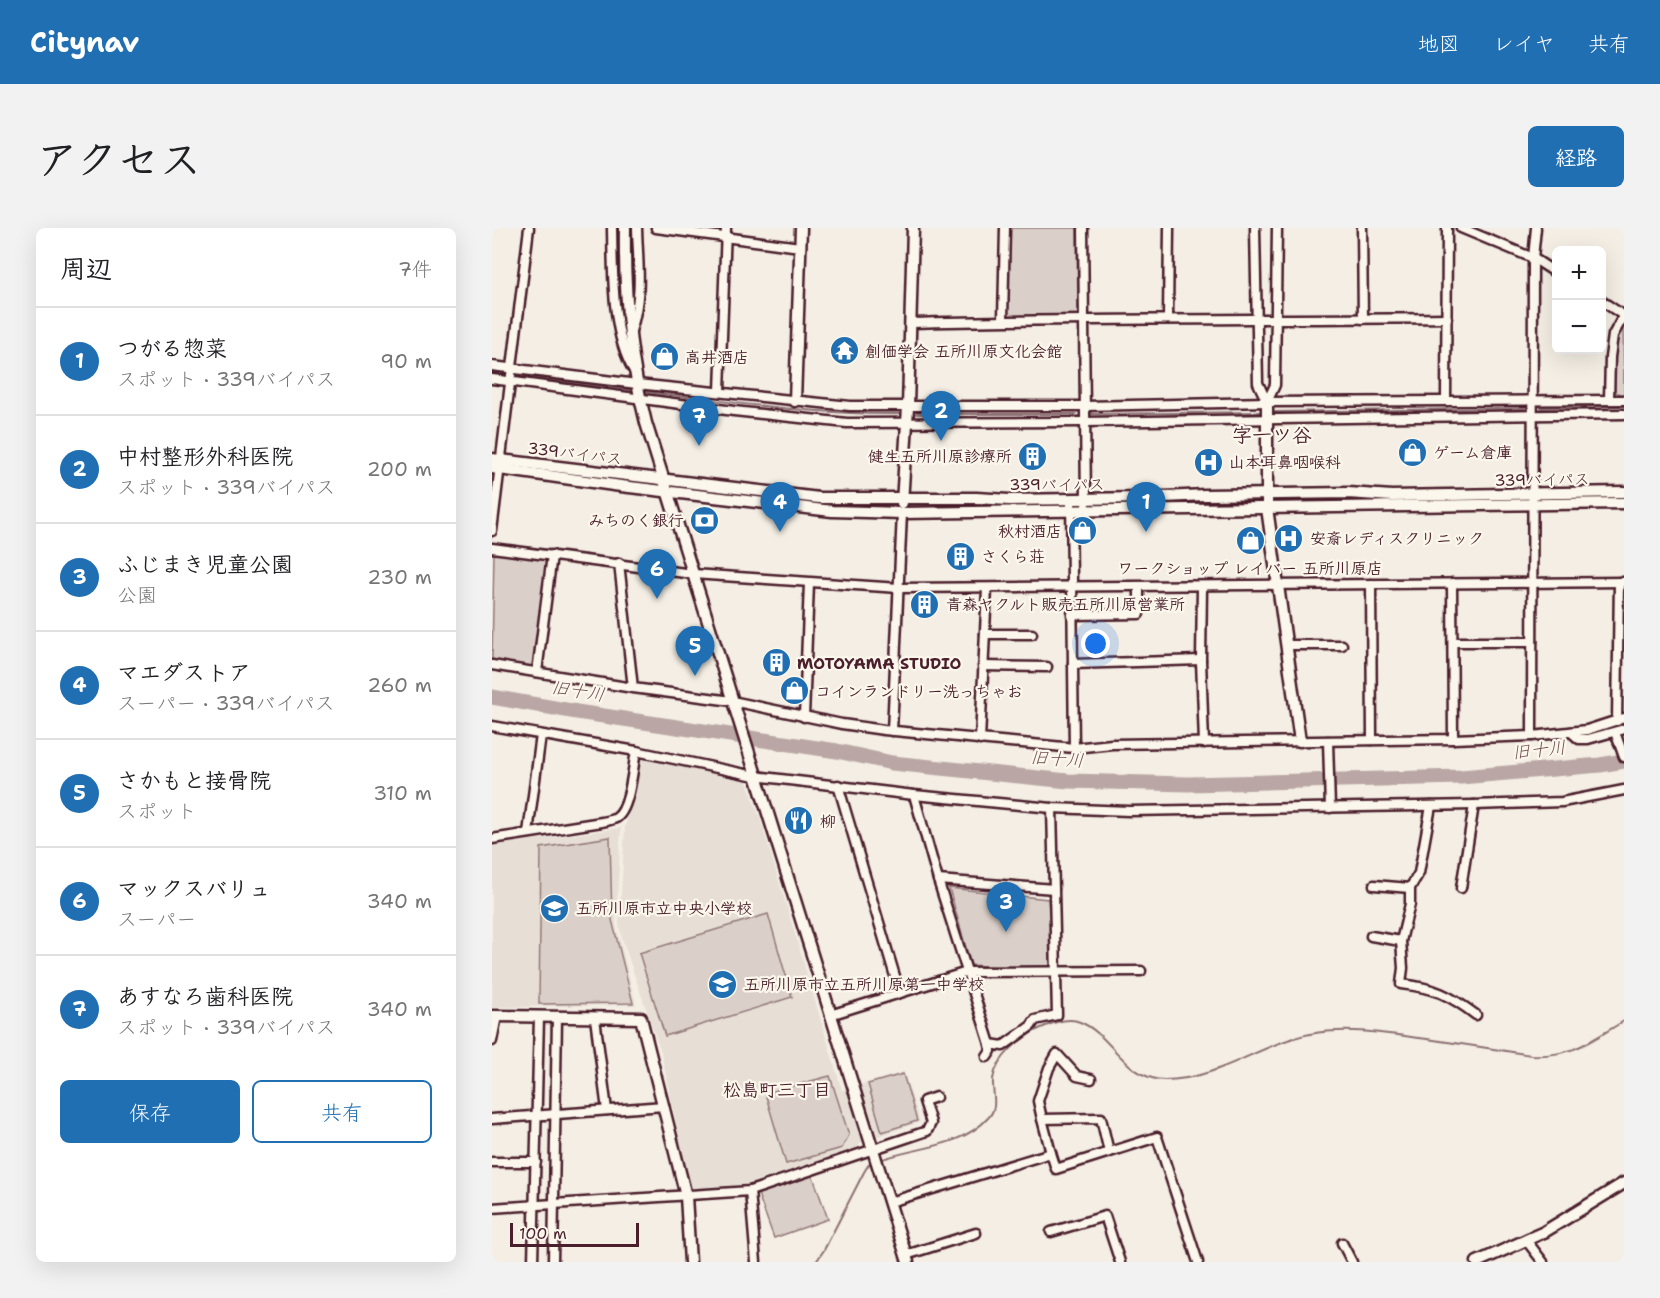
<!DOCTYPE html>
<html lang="ja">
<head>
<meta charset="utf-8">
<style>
  body { margin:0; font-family:"Shantell Sans","Klee One",sans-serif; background:#f2f2f2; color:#202124 }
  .controls { position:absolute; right:18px; top:18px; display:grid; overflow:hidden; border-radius:9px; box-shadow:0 6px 24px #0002 }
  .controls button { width:54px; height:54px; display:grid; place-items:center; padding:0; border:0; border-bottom:2px solid #e0e0e0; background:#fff; color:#202124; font:30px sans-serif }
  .scale { position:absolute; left:18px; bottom:15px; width:129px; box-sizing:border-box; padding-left:6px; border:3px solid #4a1f2b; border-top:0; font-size:16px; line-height:21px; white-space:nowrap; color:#4a1f2b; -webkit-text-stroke:4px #fbf7ec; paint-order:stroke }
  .you { position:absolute; left:604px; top:416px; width:21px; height:21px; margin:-15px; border:4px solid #fff; border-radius:50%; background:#1a73e8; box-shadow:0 0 0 9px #1a73e833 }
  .badge { display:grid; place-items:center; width:39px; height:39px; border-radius:50%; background:#1f6fb2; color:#fff; font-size:20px; font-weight:700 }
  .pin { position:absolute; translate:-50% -50px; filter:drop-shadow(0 2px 3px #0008) }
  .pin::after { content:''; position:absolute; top:32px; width:21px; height:18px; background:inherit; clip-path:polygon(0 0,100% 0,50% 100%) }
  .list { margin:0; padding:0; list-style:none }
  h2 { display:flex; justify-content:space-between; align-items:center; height:78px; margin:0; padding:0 24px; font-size:26px }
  h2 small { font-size:20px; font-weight:400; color:#757577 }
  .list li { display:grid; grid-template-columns:39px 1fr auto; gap:18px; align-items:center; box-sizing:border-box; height:108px; padding:0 24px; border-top:2px solid #e0e0e0 }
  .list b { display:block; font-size:22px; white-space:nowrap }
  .list p { margin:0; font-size:20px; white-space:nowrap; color:#757577 }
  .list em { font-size:20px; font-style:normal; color:#757577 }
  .actions { display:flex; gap:12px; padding:18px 24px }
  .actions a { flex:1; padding:14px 0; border:2px solid #1f6fb2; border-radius:9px; text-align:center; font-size:21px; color:#1f6fb2 }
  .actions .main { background:#1f6fb2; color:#fff }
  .map { position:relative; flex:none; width:1132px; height:1034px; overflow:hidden; border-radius:9px }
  header { display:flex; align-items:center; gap:36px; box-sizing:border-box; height:84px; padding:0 30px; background:#1f6fb2; color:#fff }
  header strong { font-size:28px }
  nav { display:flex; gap:33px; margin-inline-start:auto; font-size:21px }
  .intro { display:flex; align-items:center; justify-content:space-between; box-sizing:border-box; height:144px; padding:0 36px }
  h1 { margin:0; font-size:42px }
  .button { padding:15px 27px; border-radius:9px; background:#1f6fb2; color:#fff; font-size:21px; font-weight:700 }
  main { display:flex; gap:36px; padding:0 36px }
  aside { flex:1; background:#fff; border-radius:9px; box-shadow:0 6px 24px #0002 }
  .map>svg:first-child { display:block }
  .built { fill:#e7dfd6 }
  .green { fill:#dbd0c9; stroke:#92787a; stroke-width:1.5 }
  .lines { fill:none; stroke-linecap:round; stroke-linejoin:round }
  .stream { stroke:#8d7174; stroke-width:2 }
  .river { stroke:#baa7a5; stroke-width:15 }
  .minor-casing { stroke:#4a1f2b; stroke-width:13 }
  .tertiary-casing { stroke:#4a1f2b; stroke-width:15 }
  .minor { stroke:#fbf7ec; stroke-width:8 }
  .tertiary { stroke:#fbf7ec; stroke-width:10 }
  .labels { text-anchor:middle; stroke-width:4.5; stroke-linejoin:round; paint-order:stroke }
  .poi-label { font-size:16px; font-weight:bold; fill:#4a1f2b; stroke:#fbf7ec; text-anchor:start }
  .street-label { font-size:16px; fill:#4a1f2b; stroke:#fbf7ec }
  .water-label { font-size:18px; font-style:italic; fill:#714f56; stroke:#fbf7ec }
  .neighbourhood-label { font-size:18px; font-weight:bold; fill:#4a1f2b; stroke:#fbf7ec }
  .quarter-label { font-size:20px; font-weight:bold; fill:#4a1f2b; stroke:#fbf7ec }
</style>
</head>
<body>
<header>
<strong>Citynav</strong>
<nav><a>地図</a><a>レイヤ</a><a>共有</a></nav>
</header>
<div class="intro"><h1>アクセス</h1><a class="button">経路</a></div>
<main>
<aside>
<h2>周辺<small>7件</small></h2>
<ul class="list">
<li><span class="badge">1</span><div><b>つがる惣菜</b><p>スポット · 339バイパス</p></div><em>90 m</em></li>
<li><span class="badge">2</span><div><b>中村整形外科医院</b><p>スポット · 339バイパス</p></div><em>200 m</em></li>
<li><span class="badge">3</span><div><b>ふじまき児童公園</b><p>公園</p></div><em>230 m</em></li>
<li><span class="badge">4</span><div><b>マエダストア</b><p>スーパー · 339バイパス</p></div><em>260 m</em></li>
<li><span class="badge">5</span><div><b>さかもと接骨院</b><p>スポット</p></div><em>310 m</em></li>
<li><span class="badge">6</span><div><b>マックスバリュ</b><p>スーパー</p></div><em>340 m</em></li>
<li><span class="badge">7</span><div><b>あすなろ歯科医院</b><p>スポット · 339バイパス</p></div><em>340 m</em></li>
</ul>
<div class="actions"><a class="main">保存</a><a>共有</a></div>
</aside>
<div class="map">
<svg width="1132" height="1034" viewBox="0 0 1132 1034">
  <rect width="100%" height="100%" fill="#f4eee4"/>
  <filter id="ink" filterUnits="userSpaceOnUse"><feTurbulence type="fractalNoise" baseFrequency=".0167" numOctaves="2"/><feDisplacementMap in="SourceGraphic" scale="12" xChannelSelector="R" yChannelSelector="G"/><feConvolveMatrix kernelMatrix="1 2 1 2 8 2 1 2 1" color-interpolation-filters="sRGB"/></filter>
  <g filter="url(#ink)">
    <g class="built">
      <polygon points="150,528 254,551 268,590 350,862 412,844 428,894 369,914 365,921 261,956 198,961 169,824 130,711 127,696 133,600"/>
      <polygon points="129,600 124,697 144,777 0,779 0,617"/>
    </g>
    <g class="green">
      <polygon points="517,0 585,0 586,87 515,88"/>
      <path d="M1131,96l1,71 -9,-3c-1,-24 -2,-45 8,-68z"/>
      <polygon points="2,325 55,331 43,439 0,432"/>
      <polygon points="118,609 120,692 141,775 47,776 49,620"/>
      <polygon points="457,660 556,671 563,743 479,737"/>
      <polygon points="276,686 300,769 173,808 147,725"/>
      <polygon points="411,846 425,893 390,904 376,856"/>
      <polygon points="338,848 357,907 350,920 294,936 273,865"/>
      <polygon points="320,946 336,991 282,1010 266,966"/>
    </g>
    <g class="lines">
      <g class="stream">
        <polyline points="0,145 11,147"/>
        <polyline points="26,148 138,162"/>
        <path d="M154,164c85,10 169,23 254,22"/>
        <polyline points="1049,180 1132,178"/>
        <polyline points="783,184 1033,180"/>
        <polyline points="424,186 584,186"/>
        <polyline points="599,186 768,184"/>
        <path d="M388,932c35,-13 81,-12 108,-42 11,-11 4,-24 5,-39 3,-21 29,-43 48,-51 11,-5 28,-11 39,-6 31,12 45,57 84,58 54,0 95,-36 146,-46 37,-7 73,-1 109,4 38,5 75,11 112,17 42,2 59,-14 93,-34"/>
        <polyline points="324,1034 332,1022 372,944 377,936 382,934"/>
      </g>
      <polyline class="river" points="0,469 85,484 345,523 400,535 576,553 696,556 969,549 1108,537 1132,533"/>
      <defs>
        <g id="minor">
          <path d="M120,0c1,43 -1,106 22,143"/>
          <polyline points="164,0 308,19"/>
          <polyline points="591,0 594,275"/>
          <polyline points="763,0 766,155 775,174"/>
          <polyline points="870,0 871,91"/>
          <polyline points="969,0 1041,30 1064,45"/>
          <polyline points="1110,73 1132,88"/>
          <polyline points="676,91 677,0"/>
          <polyline points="511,92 513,0"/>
          <path d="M418,95c179,-5 358,-3 537,-5"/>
          <path d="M139,103c12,-37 7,-65 6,-103"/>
          <polyline points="0,138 145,156 358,178 593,178 775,174 1132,172"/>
          <polyline points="0,151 242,183 355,195 593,194 1132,186"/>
          <polyline points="228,163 234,0"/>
          <polyline points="1117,172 1118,129 1121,107 1132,87"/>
          <polyline points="954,173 955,0"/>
          <polyline points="775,174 783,157 785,0"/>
          <polyline points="579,271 582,520"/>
          <polyline points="0,303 37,0"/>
          <polyline points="0,320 201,346 407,360 1132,354"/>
          <polyline points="127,335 141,460"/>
          <polyline points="960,355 961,511"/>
          <polyline points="879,356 880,512"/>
          <polyline points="710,359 709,432 712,515"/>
          <polyline points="580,387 647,386 647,359"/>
          <polyline points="493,406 540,406"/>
          <polyline points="961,414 1040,414"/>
          <polyline points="794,417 850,417"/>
          <polyline points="581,436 709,432"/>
          <polyline points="0,437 141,460 240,473 350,496 392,502 582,520 620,516 961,511 1040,508 1095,502 1132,490"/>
          <polyline points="491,438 555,439"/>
          <polyline points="45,444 60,327"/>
          <polyline points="312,489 317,355"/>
          <polyline points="1125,493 1127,354"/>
          <polyline points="0,498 144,523 263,548 422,567 560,580 637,583 982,577 1070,574 1132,562"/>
          <polyline points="400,503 410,285"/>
          <polyline points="1079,504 1087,511 1096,511 1132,501"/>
          <polyline points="1123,504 1132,529"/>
          <polyline points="1040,508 1041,30 1044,0"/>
          <polyline points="488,512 495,360"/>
          <polyline points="836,513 838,580"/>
          <polyline points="346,557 408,765"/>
          <polyline points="422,567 446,652 498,816"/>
          <path d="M939,578l-12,67 -9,15v16l-9,37 2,27 -2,16c34,4 47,10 75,31"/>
          <polyline points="36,605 49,507"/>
          <path d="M0,611l110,-17c5,-1 10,-2 14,-4 14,-8 17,-52 20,-67"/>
          <polyline points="446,652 562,661"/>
          <polyline points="882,657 918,660"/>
          <polyline points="969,660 982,577"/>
          <polyline points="879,708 909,713"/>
          <polyline points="338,787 475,744 649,743"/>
          <polyline points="103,790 115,882"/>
          <polyline points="0,813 5,788"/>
          <polyline points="495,829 499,823 498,816 511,818 539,798 543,792 565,787 560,580"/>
          <polyline points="599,851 585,848 565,826 557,840 546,873 550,891 609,890 617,924"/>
          <polyline points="0,891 172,878"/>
          <polyline points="550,891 559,925"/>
          <polyline points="0,934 44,934"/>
          <polyline points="258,963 264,1034"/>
          <polyline points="398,974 559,925 564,941 665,909 706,1034"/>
          <polyline points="0,980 258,963 435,903 439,895 432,873 444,869"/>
          <polyline points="559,1004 613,988 628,1034"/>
          <polyline points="1034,1012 1051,1034"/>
          <polyline points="850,1015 860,1034"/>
          <polyline points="414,1027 484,1005"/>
          <polyline points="41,1034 47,789"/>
          <polyline points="61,1034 65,789"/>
        </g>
        <g id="tertiary">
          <path d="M133,0c-1,65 5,132 21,195l262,839"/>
          <polyline points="303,173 309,0"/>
          <polyline points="775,174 775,280 808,513"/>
          <polyline points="0,231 327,270 484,270 517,272 651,270 713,267 856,265 900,268 1132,264"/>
          <polyline points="0,240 129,258 340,283 410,285 1132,275"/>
          <polyline points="410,275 416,179 421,0"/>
          <polyline points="0,788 149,790 194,968 198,1034"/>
          <polyline points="985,1034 1052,1004 1132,955"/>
        </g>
      </defs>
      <use href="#minor" class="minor-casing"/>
      <use href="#tertiary" class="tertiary-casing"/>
      <use href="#minor" class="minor"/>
      <use href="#tertiary" class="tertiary"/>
    </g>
  </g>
  <defs>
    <symbol id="temple-disc" viewBox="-11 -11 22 22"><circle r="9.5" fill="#1f6fb2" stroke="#fbf7ec"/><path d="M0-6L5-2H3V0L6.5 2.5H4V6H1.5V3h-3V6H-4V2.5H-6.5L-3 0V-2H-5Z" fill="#fff"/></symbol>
    <symbol id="shop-disc" viewBox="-11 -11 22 22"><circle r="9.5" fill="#1f6fb2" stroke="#fbf7ec"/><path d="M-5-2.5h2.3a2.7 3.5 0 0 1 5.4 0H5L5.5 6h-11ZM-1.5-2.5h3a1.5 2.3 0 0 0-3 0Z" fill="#fff"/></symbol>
    <symbol id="building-disc" viewBox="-11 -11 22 22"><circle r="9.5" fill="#1f6fb2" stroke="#fbf7ec"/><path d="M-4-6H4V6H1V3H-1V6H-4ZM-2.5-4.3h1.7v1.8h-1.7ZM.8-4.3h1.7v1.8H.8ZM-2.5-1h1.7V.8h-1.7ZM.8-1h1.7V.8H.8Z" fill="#fff"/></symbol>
    <symbol id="hospital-disc" viewBox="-11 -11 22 22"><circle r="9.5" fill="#1f6fb2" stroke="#fbf7ec"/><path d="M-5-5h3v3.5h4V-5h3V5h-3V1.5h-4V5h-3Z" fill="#fff"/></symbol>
    <symbol id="bank-disc" viewBox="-11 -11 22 22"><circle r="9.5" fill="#1f6fb2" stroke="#fbf7ec"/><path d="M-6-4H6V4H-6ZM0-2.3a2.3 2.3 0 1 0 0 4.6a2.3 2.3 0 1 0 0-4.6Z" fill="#fff"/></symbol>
    <symbol id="restaurant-disc" viewBox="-11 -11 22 22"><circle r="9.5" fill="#1f6fb2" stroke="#fbf7ec"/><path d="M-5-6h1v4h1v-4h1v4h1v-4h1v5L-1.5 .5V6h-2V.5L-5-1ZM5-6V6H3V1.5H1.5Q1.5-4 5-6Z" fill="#fff"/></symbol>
    <symbol id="school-disc" viewBox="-11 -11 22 22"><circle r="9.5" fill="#1f6fb2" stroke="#fbf7ec"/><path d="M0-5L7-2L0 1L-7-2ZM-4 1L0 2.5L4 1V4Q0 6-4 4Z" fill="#fff"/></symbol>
  </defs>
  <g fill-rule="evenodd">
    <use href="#temple-disc" x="336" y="106" width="33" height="33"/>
    <use href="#shop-disc" x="156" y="112" width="33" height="33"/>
    <use href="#shop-disc" x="904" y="208" width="33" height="33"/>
    <use href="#building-disc" x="524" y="212" width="33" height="33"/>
    <use href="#hospital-disc" x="700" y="218" width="33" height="33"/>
    <use href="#bank-disc" x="196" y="276" width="33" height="33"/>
    <use href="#shop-disc" x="574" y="286" width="33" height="33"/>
    <use href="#hospital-disc" x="780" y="294" width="33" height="33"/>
    <use href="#shop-disc" x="742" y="296" width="33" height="33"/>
    <use href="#building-disc" x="452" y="312" width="33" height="33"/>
    <use href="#building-disc" x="416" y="360" width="33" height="33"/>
    <use href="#building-disc" x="268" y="418" width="33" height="33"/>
    <use href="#shop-disc" x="286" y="446" width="33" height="33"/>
    <use href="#restaurant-disc" x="290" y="576" width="33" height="33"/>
    <use href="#school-disc" x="46" y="664" width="33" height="33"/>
    <use href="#school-disc" x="214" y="740" width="33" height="33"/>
  </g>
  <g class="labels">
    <g class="poi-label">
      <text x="373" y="129">創価学会 五所川原文化会館</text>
      <text x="193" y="135">高井酒店</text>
      <text x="941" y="230">ゲーム倉庫</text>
      <text x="520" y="234" text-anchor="end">健生五所川原診療所</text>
      <text x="737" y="240">山本耳鼻咽喉科</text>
      <text x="192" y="298" text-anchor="end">みちのく銀行</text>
      <text x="570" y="309" text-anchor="end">秋村酒店</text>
      <text x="818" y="316">安斎レディスクリニック</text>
      <text x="489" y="334">さくら荘</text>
      <text x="758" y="346" text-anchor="middle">ワークショップ レイバー 五所川原店</text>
      <text x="454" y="382">青森ヤクルト販売五所川原営業所</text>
      <text x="305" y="441">MOTOYAMA STUDIO</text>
      <text x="323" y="469">コインランドリー洗っちゃお</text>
      <text x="328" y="599">柳</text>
      <text x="84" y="686">五所川原市立中央小学校</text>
      <text x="252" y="762">五所川原市立五所川原第一中学校</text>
    </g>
    <g class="street-label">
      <text transform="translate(83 225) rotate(7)" y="6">339バイパス</text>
      <text transform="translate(1050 251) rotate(-1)" y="6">339バイパス</text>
      <text x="565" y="262">339バイパス</text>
    </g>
    <g class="water-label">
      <text transform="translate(86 463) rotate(9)" y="6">旧十川</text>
      <text transform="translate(1047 522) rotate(-6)" y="6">旧十川</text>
      <text transform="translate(565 531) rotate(4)" y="6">旧十川</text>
    </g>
    <g class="neighbourhood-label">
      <text x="285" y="868">松島町三丁目</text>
    </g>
    <g class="quarter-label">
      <text x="780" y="214">字一ツ谷</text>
    </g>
  </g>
</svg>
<div class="controls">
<button>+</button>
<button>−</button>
</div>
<div class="scale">100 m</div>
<div class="you"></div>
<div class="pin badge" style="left:654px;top:304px">1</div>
<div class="pin badge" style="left:449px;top:213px">2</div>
<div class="pin badge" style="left:514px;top:704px">3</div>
<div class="pin badge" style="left:288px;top:304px">4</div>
<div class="pin badge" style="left:203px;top:448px">5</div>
<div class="pin badge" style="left:165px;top:371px">6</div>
<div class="pin badge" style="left:207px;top:218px">7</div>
</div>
</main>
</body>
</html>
